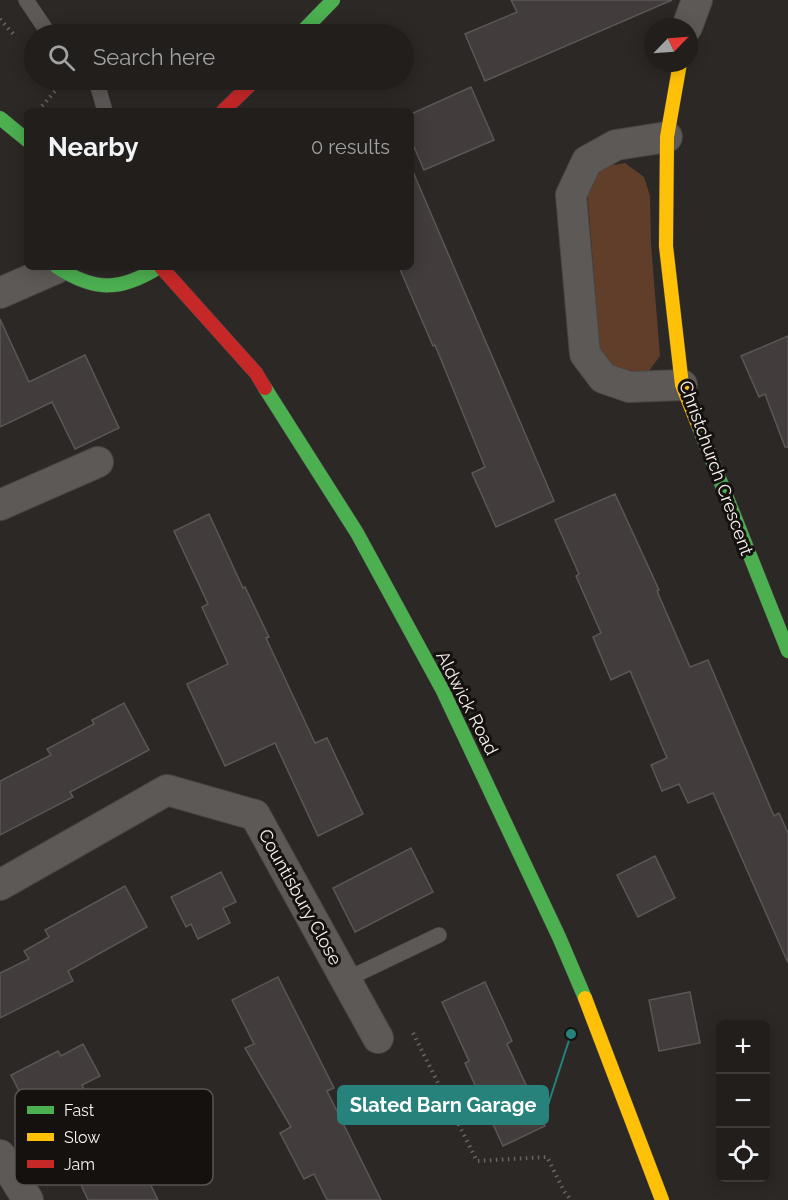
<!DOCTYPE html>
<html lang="en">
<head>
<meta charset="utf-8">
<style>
  body { margin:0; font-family:Raleway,sans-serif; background:#2d2b29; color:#f1f3f6 }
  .controls { position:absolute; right:18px; bottom:18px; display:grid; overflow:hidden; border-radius:9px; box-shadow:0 3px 15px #0003 }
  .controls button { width:54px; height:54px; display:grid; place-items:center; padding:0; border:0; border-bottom:2px solid #3e3c3b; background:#211e1c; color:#f1f3f6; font:30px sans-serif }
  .compass { position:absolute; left:644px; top:18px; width:54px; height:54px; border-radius:50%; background:#211e1c; box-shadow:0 3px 15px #0003; rotate:65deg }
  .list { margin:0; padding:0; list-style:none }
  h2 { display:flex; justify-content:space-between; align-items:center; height:78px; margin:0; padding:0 24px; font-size:26px }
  h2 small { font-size:20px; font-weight:400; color:#a2a2a3 }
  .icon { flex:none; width:33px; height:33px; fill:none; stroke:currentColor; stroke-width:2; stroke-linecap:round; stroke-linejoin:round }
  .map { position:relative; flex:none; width:788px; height:1200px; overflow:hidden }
  .search { position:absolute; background:#211e1c; box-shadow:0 3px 15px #0003; left:24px; top:24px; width:390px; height:66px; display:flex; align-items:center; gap:15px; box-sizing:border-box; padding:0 21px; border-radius:33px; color:#a2a2a3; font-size:22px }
  .panel { position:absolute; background:#211e1c; box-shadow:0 3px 15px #0003; left:24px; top:108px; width:390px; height:162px; border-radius:9px }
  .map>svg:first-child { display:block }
  .green { fill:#613e29 }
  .building { fill:#423d3c; stroke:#5b5755; stroke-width:1.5 }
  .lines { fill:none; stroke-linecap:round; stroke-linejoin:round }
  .lane-casing { stroke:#494644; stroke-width:16 }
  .street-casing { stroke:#494644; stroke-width:32 }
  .fast-casing { stroke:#494644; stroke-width:15 }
  .slow-casing { stroke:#494644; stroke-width:15 }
  .jam-casing { stroke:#494644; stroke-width:15 }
  .path { stroke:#686564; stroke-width:4; stroke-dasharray:1.5 4.5; stroke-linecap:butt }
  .lane { stroke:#5c5957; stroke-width:15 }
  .street { stroke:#5c5957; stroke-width:30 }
  .fast { stroke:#4caf50; stroke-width:14 }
  .slow { stroke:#ffc107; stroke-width:14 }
  .jam { stroke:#c62828; stroke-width:14 }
  .labels { text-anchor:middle; stroke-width:6; stroke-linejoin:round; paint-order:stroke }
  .street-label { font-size:18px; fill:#f7f1ee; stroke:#15110f }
  .key { fill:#15110f; stroke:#595452; stroke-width:1.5 }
  .key-label { font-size:16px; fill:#f7f1ee }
  .leader { fill:none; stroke:#26827b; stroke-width:2 }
  .callout-dot { fill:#26827b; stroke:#15110f; stroke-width:2 }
  .callout { fill:#26827b; stroke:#26827b; stroke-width:2 }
  .callout-label { font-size:20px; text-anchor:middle; font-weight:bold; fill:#fff }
</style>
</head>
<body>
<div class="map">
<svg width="788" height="1200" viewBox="0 0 788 1200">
  <rect width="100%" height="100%" fill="#2c2826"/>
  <path class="green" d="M625,163l19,14 6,19 1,48 9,112 -12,16c-29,5 -31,0 -48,-22l-13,-161 16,-22z"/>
  <g class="building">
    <polygon points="511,0 672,0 485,81 465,34 517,12"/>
    <polygon points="471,87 494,140 424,170 411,140 411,114"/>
    <polygon points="411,167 554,501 496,527 472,473 485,467 435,345 433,346 399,267 411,267"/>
    <polygon points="0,319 29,382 85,355 119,428 75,449 52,402 0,427"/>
    <polygon points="788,336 788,447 785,447 765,394 759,397 741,356"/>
    <polygon points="615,494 659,590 657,591 690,667 708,660 774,816 779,813 788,833 788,963 713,793 688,803 679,784 662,791 651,765 667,758 630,671 611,680 593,637 601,633 576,576 579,574 555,520"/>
    <polygon points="209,514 243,588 245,587 269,637 266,638 315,743 327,738 363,814 318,836 275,743 225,766 187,684 228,664 202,607 208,604 174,531"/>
    <polygon points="124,703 149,750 70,792 73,797 0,835 0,781 51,755 47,749 94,724 92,720"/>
    <polygon points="411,848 433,892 355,932 333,888"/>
    <polygon points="655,856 675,898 638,917 617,875"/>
    <polygon points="221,872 236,902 223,908 230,923 198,939 191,924 186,927 171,897"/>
    <polygon points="125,886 147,927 68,971 73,981 0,1018 0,973 29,959 24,951 49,937 45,930"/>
    <polygon points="278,977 334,1088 327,1091 381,1200 327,1200 314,1174 304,1179 280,1133 291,1127 245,1048 254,1044 232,1000"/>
    <polygon points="485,982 512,1041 507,1044 545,1126 503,1146 465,1063 469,1061 442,1002"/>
    <polygon points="690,992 700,1043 659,1051 649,1000"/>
    <polygon points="83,1044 100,1076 82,1085 124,1168 139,1161 158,1200 88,1200 76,1174 69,1177 40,1120 35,1122 11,1075 58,1051 61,1056"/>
  </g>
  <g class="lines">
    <defs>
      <g id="lane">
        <polyline points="26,0 49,34"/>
        <polyline points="96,80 105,111"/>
        <polyline points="345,980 439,935"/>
      </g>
      <g id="street">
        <polyline points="687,27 697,0"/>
        <polyline points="667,137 616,145 587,161 571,195 585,354 603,378 629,387 682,385"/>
        <polyline points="0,293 57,268"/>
        <polyline points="0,505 98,462"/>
        <polyline points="0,885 167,790 255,815 378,1038"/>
        <polyline points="0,1155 28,1200"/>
      </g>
      <g id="fast">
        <polyline points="300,34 333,0"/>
        <polyline points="0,118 27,140"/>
        <path d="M57,267c38,25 64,24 102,0"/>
        <polyline points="265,388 357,533 443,691 559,937 585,998"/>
        <polyline points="698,425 788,651"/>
      </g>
      <g id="slow">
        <polyline points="680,63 667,137 666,246 682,385 698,425"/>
        <polyline points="585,998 662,1200"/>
      </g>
      <g id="jam">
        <polyline points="223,111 255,80"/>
        <polyline points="161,267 256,373 265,388"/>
      </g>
    </defs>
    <use href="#lane" class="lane-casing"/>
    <use href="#street" class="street-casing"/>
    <use href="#fast" class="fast-casing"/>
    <use href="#slow" class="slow-casing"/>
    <use href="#jam" class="jam-casing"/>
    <g class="path">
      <polyline points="0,19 16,37"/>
      <polyline points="53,80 59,86"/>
      <polyline points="42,106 65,80"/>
      <polyline points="413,1033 477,1161 547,1157 564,1191 571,1200"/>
    </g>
    <use href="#lane" class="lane"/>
    <use href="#street" class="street"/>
    <use href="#fast" class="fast"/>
    <use href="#slow" class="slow"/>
    <use href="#jam" class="jam"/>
  </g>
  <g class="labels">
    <g class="street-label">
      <text transform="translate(716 468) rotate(70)" y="6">Christchurch Crescent</text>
      <text transform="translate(467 703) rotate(63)" y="6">Aldwick Road</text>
      <text transform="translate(300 897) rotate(61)" y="6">Countisbury Close</text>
    </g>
  </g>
  <rect x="15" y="1089" width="198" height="96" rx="9" class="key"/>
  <rect x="27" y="1106" width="27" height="8" fill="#4caf50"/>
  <rect x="27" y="1133" width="27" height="8" fill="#ffc107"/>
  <rect x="27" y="1160" width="27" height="8" fill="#c62828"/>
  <g class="key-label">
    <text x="64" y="1116">Fast</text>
    <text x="64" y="1143">Slow</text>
    <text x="64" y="1170">Jam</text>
  </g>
  <path class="leader" d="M571 1034L548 1105"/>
  <circle class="callout-dot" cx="571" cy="1034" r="6"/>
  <rect class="callout" x="338" y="1086" width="210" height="38" rx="6"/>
  <g class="callout-label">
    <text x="443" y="1112">Slated Barn Garage</text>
  </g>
</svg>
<div class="controls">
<button>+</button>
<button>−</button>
<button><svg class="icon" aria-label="locate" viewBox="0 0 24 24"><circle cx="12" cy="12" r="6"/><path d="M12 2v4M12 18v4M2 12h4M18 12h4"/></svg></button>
</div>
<svg class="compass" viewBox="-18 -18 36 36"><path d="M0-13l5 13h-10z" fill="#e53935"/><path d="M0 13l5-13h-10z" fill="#a2a2a3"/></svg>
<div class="search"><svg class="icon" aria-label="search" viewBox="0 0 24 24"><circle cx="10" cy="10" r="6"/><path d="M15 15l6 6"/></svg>Search here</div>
<section class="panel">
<h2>Nearby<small>0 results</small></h2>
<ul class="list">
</ul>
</section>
</div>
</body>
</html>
